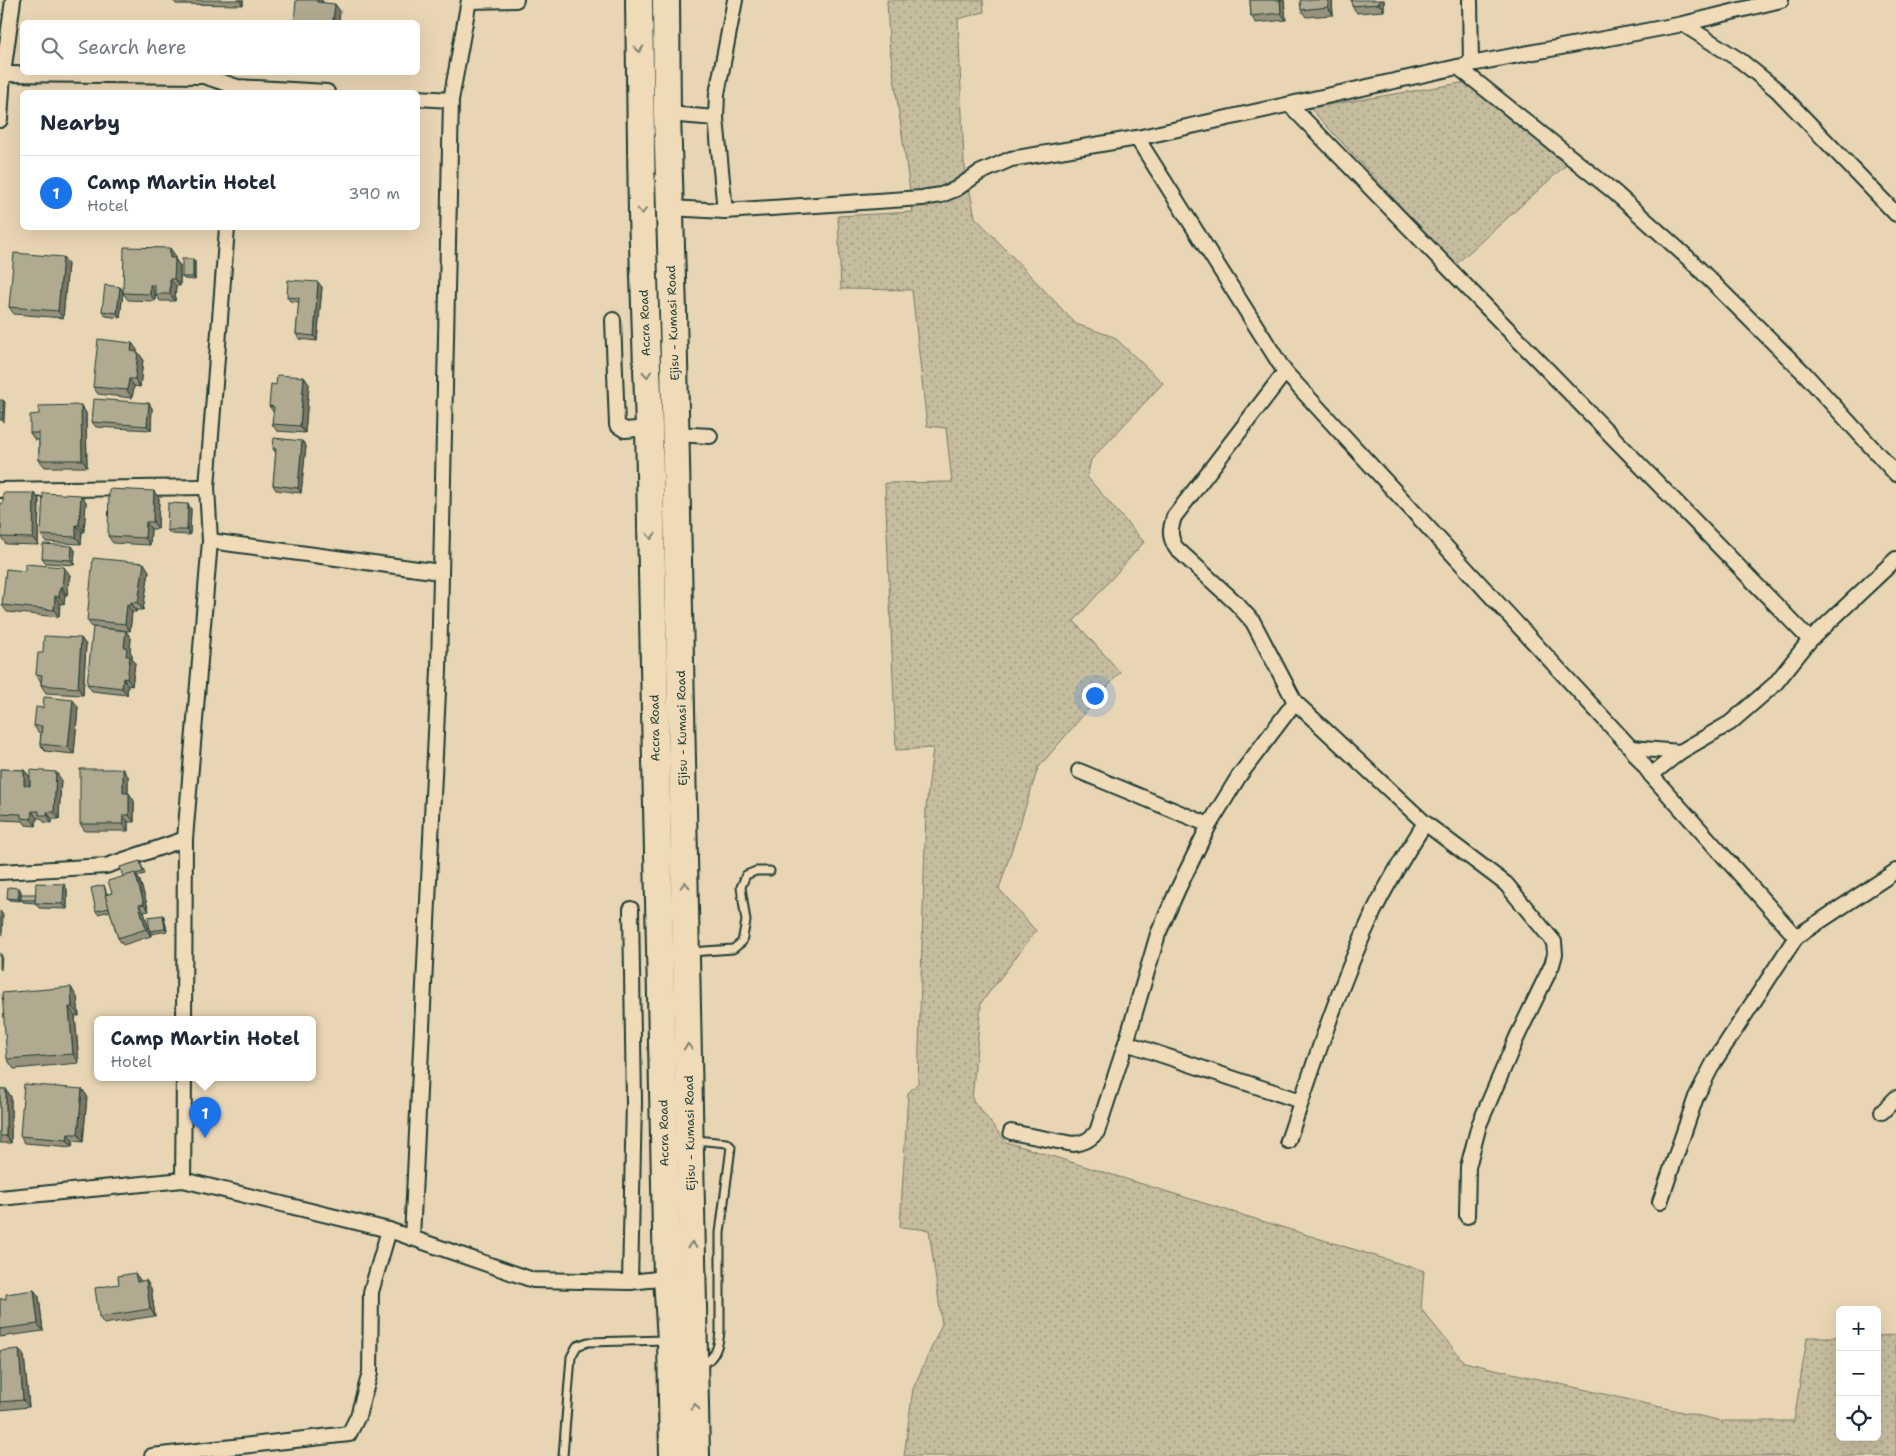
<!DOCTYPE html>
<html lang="en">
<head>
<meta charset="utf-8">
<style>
  body { margin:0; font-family:"Shantell Sans",sans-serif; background:#f6f6f7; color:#1f2937 }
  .controls { position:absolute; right:15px; bottom:15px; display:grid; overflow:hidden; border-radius:8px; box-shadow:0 5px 20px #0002 }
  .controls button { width:45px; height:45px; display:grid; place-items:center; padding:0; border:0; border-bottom:1px solid #e0e1e3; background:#fff; color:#1f2937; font:25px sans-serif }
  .you { position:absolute; left:1094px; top:695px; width:18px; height:18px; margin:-12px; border:4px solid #fff; border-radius:50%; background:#1a73e8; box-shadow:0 0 0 8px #1a73e833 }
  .badge { display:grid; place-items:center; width:32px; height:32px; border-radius:50%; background:#1a73e8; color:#fff; font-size:16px; font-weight:700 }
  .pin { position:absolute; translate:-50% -41px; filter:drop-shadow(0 1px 2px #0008) }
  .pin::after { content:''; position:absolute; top:26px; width:18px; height:15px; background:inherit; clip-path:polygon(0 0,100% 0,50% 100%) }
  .popup { position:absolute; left:94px; top:1016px; width:222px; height:65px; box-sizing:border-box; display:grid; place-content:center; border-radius:8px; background:#fff; filter:drop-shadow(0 1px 4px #0005); font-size:16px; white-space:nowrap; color:#747a83 }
  .popup b { font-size:19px; color:#1f2937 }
  .popup::after { content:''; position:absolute; left:50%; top:100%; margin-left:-10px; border:10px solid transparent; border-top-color:#fff }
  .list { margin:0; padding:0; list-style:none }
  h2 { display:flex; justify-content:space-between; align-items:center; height:65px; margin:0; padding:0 20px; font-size:21px }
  h2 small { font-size:16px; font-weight:400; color:#747a83 }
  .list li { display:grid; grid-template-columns:32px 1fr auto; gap:15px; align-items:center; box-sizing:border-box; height:75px; padding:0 20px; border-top:1px solid #e0e1e3 }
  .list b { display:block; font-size:19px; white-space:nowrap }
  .list p { margin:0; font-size:16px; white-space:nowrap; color:#747a83 }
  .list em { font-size:16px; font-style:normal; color:#747a83 }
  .icon { flex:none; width:28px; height:28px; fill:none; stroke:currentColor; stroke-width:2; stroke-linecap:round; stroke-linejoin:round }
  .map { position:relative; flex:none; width:1896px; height:1456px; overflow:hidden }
  .search { position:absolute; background:#fff; box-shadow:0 5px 20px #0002; left:20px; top:20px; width:400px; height:55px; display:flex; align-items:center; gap:12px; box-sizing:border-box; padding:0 18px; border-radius:8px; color:#747a83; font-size:19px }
  .panel { position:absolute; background:#fff; box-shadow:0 5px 20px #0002; left:20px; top:90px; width:400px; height:140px; border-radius:8px }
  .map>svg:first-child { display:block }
  .grass { fill:url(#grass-dots); stroke:#727c69 }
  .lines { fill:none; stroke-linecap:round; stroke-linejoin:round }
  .lane-casing { stroke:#1f3d34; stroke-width:11 }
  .street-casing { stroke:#1f3d34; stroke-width:18 }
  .highway-casing { stroke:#1f3d34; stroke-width:30 }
  .lane { stroke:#f0dbb9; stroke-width:7 }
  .street { stroke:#f0dbb9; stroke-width:14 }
  .highway { stroke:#f0dbb9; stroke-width:26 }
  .wall { fill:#97927c; stroke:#1f3d34 }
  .shaded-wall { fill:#7b7765; stroke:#1f3d34 }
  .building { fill:#b0aa90; stroke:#1f3d34 }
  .oneway { stroke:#7d8470 }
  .labels { text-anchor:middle; stroke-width:4; stroke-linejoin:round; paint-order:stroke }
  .street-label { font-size:12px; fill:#1f3d34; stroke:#f0dbb9 }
</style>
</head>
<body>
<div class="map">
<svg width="1896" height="1456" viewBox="0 0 1896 1456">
  <defs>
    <pattern id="grass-dots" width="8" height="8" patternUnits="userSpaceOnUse" patternTransform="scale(1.25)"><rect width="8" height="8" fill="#c6bc9e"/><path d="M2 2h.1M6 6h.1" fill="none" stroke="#a09a82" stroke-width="1.8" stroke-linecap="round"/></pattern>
  </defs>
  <rect width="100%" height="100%" fill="#e8d5b4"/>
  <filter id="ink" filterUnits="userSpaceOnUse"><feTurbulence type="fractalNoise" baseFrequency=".02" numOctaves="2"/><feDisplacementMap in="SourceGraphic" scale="10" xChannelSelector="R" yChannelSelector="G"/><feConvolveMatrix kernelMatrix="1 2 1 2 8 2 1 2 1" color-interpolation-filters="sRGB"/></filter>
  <g filter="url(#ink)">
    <g class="grass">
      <polygon points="887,0 983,0 984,12 958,19 964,162 975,217 1076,324 1114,337 1163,383 1091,460 1087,477 1144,542 1074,621 1120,672 1038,768 999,889 1036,931 981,1003 972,1099 1006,1142 1424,1271 1421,1309 1464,1362 1722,1421 1794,1421 1807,1337 1840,1337 1840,1437 1877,1437 1877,1336 1896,1335 1896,1456 904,1456 913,1389 942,1324 929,1230 900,1227 908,1093 918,1083 926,808 933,748 896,750 885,483 952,482 946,428 927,426 912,290 841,289 838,216 913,212 889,42"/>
      <polygon points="1467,82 1566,165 1455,265 1310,108"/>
    </g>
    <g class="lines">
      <defs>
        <g id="lane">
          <polyline points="691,952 733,949 742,942 746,921 741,887 746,875 756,871 770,871"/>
          <path d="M695,1140l32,3 4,4 -11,86v98c-1,15 -5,30 -21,34"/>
          <polyline points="563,1456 571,1357 577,1346 588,1342 666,1340"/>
        </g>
        <g id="street">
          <polyline points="1470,0 1471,64"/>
          <polyline points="469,1 516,0"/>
          <polyline points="1683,24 1741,61 1777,90 1896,214"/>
          <polyline points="1458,67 1613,191 1688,258 1805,374 1896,474"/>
          <polyline points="3,74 204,76 237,87 327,92"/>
          <polyline points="418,98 451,100"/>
          <polyline points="1290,105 1810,640"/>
          <polyline points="667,114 716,118"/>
          <polyline points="0,120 3,74 13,0"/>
          <polyline points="1137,138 1285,372 1631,748 1651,775 1796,937"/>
          <polyline points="669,208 725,211 922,198 941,195 956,189 979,173 1011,159 1137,138 1471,64 1683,24 1781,0"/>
          <polyline points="725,211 716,118 717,94 735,0"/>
          <polyline points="613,320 617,425 625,430 649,428"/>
          <path d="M1285,372l-111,145c-4,13 -5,19 2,31l60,55 17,19 42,80 130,121 81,61 48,58 1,12 -3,11 -35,72 -38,88 -11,42 -1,49"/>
          <polyline points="675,434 710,436"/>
          <polyline points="0,490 207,487"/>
          <polyline points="210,541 440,572"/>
          <polyline points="1631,748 1680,752"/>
          <polyline points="1079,771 1209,825"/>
          <polyline points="1651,775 1680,752 1730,723 1775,684 1810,640 1896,559"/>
          <polyline points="0,872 106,866 185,839"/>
          <polyline points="184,1019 185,839 210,541 207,487 227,228"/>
          <polyline points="1126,1043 1301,1101"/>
          <polyline points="1882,1112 1896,1098"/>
          <path d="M1011,1132l62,12c11,-1 16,-4 24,-12l29,-89 32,-109 20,-45 31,-64 30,-49 56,-74"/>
          <path d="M1288,1141c26,-77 51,-155 85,-228 15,-32 34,-61 52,-90"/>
          <polyline points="183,1180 184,1077"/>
          <polyline points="0,1198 183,1180 389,1230 533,1280 630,1282 667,1278"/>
          <polyline points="1660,1202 1696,1097 1714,1062 1796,937 1896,871"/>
          <polyline points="412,1238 439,670 451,100 469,0"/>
          <polyline points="630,1282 634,1102 631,909"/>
          <polyline points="152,1456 349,1434 358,1416 370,1373 371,1292 389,1230"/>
        </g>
        <g id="highway">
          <polyline points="639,0 642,214 649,428 667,1278 671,1340 673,1456"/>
          <polyline points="666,0 667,114 673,312 696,1456"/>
        </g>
      </defs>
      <use href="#lane" class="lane-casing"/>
      <use href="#street" class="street-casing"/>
      <use href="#highway" class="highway-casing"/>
      <use href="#lane" class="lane"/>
      <use href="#street" class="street"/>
      <use href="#highway" class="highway"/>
    </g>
    <g class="wall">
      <polygon points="173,0 243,0 243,5 176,4"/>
      <polygon points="1250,0 1284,0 1286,20 1256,23 1251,16"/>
      <polygon points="1332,0 1333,15 1306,17 1301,10"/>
      <polygon points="1384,0 1384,11 1357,13 1352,6"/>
      <polygon points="324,72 354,72 354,74"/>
      <polygon points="175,255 175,259 180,266 180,286 176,286 175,301 160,301 155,293 155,301 128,300 123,293"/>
      <polygon points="63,257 68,264 63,318 14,314 9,307"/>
      <polygon points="193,259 195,261 195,280 184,279 182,277"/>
      <polygon points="120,287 123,292 120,318 106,316 102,311"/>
      <polygon points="322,287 317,341 299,339 296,334 299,302 290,301 287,297"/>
      <polygon points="132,343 137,350 137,352 143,359 140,387 134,386 132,398 98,394 93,387"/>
      <polygon points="309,384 305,433 277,431 272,424 274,413 269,406"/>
      <polygon points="81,405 86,413 87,467 45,467 39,460 39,440 35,440 30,433 39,414"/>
      <polygon points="152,408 151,430 96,427 92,422"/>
      <polygon points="302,441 306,446 301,493 276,490 273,485 276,453 273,449"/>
      <polygon points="34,493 39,500 38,545 6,544 1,537 1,532 0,531 0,504 3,504"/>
      <polygon points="81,495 86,502 84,532 82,532 81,544 46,542 41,535"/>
      <polygon points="159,498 158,529 151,529 150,545 113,543 108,536"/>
      <polygon points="191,509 190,535 171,534 167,530"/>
      <polygon points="75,550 74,565 46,563 42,558"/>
      <polygon points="149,571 143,610 136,610 136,612 132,612 130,631 92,627 87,620"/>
      <polygon points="70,575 67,595 65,595 64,604 60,603 59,617 7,612 2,605"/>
      <polygon points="81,638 86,645 83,695 46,693 41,685 41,682 36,674 43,653"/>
      <polygon points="131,638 130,651 132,655 132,659 135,663 132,686 128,685 127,695 92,691 87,684"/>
      <polygon points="78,707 74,754 45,751 40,744 41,733 39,733 34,726 43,708"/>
      <polygon points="0,769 24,770 30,777 29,786 61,779 59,819 52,819 52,823 44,822 41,818 37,818 36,826 26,825 23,821 0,820"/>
      <polygon points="128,776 128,793 134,801 134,822 128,822 128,831 85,831 80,824"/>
      <polygon points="140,861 141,864 145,874 137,876 140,881 149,911 144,912 149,930 163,915 164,917 167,931 151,934 150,932 151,936 123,945 118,938 110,911 98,914 96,911 104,885 107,894 112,893 123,877"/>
      <polygon points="67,889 67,909 39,908 35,903 23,902 21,900 36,894"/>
      <polygon points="21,891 20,901 9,900 7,898"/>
      <polygon points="77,997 79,1016 75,1016 79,1063 14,1069 7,1059"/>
      <polygon points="0,1089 6,1089 11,1097 11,1143 0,1143"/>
      <polygon points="82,1089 87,1096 83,1142 73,1141 72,1147 25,1143 20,1136"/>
      <polygon points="141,1281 151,1288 155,1316 104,1324 99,1317"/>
      <polygon points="34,1290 39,1297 43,1331 0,1337 0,1299 6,1299"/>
      <polygon points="0,1351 24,1356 29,1407 0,1410"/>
    </g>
    <g class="shaded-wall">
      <polygon points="239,0 243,0 243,5"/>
      <polygon points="317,0 322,0 323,1 322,9 317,2"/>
      <polygon points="1280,0 1284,0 1286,20 1281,13"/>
      <polygon points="1328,0 1332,0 1333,15 1328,7"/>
      <polygon points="1379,0 1384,0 1384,11 1379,4"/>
      <polygon points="335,4 340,11 339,22 333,20"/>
      <polygon points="170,248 175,255 175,259 180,266 180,286 174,279 170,258"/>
      <polygon points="63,257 68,264 63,318 58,311"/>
      <polygon points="193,259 195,261 195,280 193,277"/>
      <polygon points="170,279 176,286 175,301 170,294"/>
      <polygon points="318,282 322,287 317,341 314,336"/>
      <polygon points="150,285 155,293 155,301 150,294"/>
      <polygon points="120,287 123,292 120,318 117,313"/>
      <polygon points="132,343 137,350 136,359 131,351"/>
      <polygon points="138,352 143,359 140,387 135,379"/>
      <polygon points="304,377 309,384 305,433 300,426"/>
      <polygon points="129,379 134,386 132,398 127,390"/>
      <polygon points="3,400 5,402 4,422 2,420"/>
      <polygon points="149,403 152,408 151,430 147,426"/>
      <polygon points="81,405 86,413 87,467 82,460"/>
      <polygon points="302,441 306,446 301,493 298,488"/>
      <polygon points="154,491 159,498 158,529 153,522"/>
      <polygon points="34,493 39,500 38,545 33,538"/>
      <polygon points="81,495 86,502 84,532 79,525"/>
      <polygon points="188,504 191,509 190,535 187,530"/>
      <polygon points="146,522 151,529 150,545 145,538"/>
      <polygon points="76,525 82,532 81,544 76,537"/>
      <polygon points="72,546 75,550 74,565 71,560"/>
      <polygon points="144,563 149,571 143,610 138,603"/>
      <polygon points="64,567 70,575 67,595 62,588"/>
      <polygon points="60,587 65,595 64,604 59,597"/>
      <polygon points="55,596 60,603 59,617 54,610"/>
      <polygon points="131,602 136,610 136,612 131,605"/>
      <polygon points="127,604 132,612 130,631 125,624"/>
      <polygon points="126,631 131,638 130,651 132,655 132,659 135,663 132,686 127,679 126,656 124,647"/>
      <polygon points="81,638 86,645 83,695 78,688"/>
      <polygon points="123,678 128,685 127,695 122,688"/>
      <polygon points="73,700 78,707 74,754 68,747"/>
      <polygon points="123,769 128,776 128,801 123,793"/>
      <polygon points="24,770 30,777 29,793 24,785"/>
      <polygon points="56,772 61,779 59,819 54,812"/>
      <polygon points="129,793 134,801 134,822 129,815"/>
      <polygon points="32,811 37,818 36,826 31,819"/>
      <polygon points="47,812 52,819 52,823 47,815"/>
      <polygon points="123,815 128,822 128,831 123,824"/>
      <polygon points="135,873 140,881 149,911 144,904"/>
      <polygon points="64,884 67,889 67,909 63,904"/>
      <polygon points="19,888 21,891 20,901 18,899"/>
      <polygon points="139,905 144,912 151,936 146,929"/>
      <polygon points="0,911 3,915 2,935 0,932"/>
      <polygon points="163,915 164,917 167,931 165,929"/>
      <polygon points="0,953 2,956 1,970 0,968"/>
      <polygon points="71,987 77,997 79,1016 72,1007"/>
      <polygon points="69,1007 75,1016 79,1063 73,1054"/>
      <polygon points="6,1089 11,1097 11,1143 6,1136"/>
      <polygon points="82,1089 87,1096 83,1142 78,1134"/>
      <polygon points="68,1134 73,1141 72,1147 67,1140"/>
      <polygon points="135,1273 141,1281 142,1289 137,1282"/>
      <polygon points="146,1280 151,1288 155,1316 150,1309"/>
      <polygon points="34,1290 39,1297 43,1331 38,1324"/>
      <polygon points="19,1349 24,1356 29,1407 23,1400"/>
    </g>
    <g class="building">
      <polygon points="296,0 317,0 317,2 335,4 333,20 341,21 341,22 294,22"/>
      <polygon points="1250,0 1280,0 1281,13 1251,16"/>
      <polygon points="1300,0 1328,0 1328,7 1301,10"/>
      <polygon points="1351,0 1379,0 1379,4 1352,6"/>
      <polygon points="124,247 170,248 170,258 175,258 174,279 170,279 170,294 155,294 155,285 150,285 150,294 123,293"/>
      <polygon points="14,253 63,257 58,311 9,307"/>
      <rect x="182" y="259" width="11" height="18"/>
      <polygon points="288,280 318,282 314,336 296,334 299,298 287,297"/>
      <polygon points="105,285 120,287 117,313 102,311"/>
      <polygon points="98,339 132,343 131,351 138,352 135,379 129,379 127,390 93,387"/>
      <polygon points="277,375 304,377 300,426 272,424 274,407 269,406 271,384 276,385"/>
      <polygon points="94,399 149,403 147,426 92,422"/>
      <polygon points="0,400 3,400 2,420 0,420"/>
      <polygon points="81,405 82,460 39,460 39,433 30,433 30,415 39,414 39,406"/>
      <polygon points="274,438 302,441 298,488 273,485 276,449 273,449"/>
      <polygon points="109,489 154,491 153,522 146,522 145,538 108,536"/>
      <polygon points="3,493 34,493 33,538 1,537 1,524 0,524 0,504 3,504"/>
      <polygon points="43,493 81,495 79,525 76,525 76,537 41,535"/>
      <polygon points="168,503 188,504 187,530 167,530"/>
      <polygon points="43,544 72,546 71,560 42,558"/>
      <polygon points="93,558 144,563 138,603 131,602 131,605 127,604 125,624 87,620"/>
      <polygon points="25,564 64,567 62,588 60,587 59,597 55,596 54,610 2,605 6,569 25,571"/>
      <polygon points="93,627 126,631 124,647 127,648 126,656 130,656 127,679 123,678 122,688 87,684"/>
      <polygon points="44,636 81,638 78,688 41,685 42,675 36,674 38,653 43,653"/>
      <polygon points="44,697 73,700 68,747 40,744 42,726 34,726 36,707 43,708"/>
      <polygon points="0,769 24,770 24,785 30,786 30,770 56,772 54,812 47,812 47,815 39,815 39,811 32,811 31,819 21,818 21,814 0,813"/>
      <polygon points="80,769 123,769 123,793 129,793 129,815 123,815 123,824 80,824"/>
      <polygon points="140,861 143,872 123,877 120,867"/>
      <polygon points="135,873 144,904 139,905 146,929 118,938 105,895 112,893 108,881"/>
      <polygon points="36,883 64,884 63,904 35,903"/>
      <polygon points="104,885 106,895 105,895 109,908 96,911 91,888"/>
      <polygon points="8,887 19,888 18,899 7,898"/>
      <polygon points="21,894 36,894 35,900 21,900"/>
      <polygon points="163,915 165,929 150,931 148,917"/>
      <polygon points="71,987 72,1007 69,1007 73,1054 7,1059 2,993"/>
      <polygon points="24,1084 82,1089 78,1134 68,1134 67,1140 20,1136"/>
      <rect x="0" y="1089" width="6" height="47"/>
      <polygon points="135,1273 137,1282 146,1280 150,1309 99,1317 95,1288 119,1284 118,1276"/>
      <polygon points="34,1290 38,1324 0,1329 0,1299 6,1299 6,1294"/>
      <polygon points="19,1349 23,1400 0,1402 0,1351"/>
    </g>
    <defs><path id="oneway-chevron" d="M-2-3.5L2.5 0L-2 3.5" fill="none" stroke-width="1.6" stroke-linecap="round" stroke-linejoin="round" transform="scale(1.25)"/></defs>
    <g class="oneway">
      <use href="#oneway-chevron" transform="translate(639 49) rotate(89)"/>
      <use href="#oneway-chevron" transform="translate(642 211) rotate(89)"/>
      <use href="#oneway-chevron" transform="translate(647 374) rotate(87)"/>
      <use href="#oneway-chevron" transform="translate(651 536) rotate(89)"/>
      <use href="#oneway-chevron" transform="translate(685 885) rotate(-91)"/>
      <use href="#oneway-chevron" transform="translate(688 1047) rotate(-91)"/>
      <use href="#oneway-chevron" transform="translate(692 1245) rotate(-91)"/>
      <use href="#oneway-chevron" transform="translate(695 1407) rotate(-91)"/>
    </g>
  </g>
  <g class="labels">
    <g class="street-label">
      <text transform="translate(645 323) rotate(-92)" y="4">Accra Road</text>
      <text transform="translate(673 323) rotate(-92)" y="4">Ejisu - Kumasi Road</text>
      <text transform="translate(655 728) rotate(-91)" y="4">Accra Road</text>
      <text transform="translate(682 728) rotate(-91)" y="4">Ejisu - Kumasi Road</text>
      <text transform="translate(664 1133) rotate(-91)" y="4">Accra Road</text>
      <text transform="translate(690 1133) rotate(-91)" y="4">Ejisu - Kumasi Road</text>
    </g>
  </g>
</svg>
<div class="controls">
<button>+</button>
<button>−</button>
<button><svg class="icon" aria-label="locate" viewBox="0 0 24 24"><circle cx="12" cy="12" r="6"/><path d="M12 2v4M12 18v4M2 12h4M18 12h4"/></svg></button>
</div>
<div class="you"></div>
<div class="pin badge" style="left:205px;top:1138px">1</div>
<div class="popup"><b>Camp Martin Hotel</b>Hotel</div>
<div class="search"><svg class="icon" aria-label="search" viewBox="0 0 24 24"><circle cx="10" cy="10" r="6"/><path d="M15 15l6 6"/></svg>Search here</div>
<section class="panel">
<h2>Nearby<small></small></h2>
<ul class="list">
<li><span class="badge">1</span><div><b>Camp Martin Hotel</b><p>Hotel</p></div><em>390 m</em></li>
</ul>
</section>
</div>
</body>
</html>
